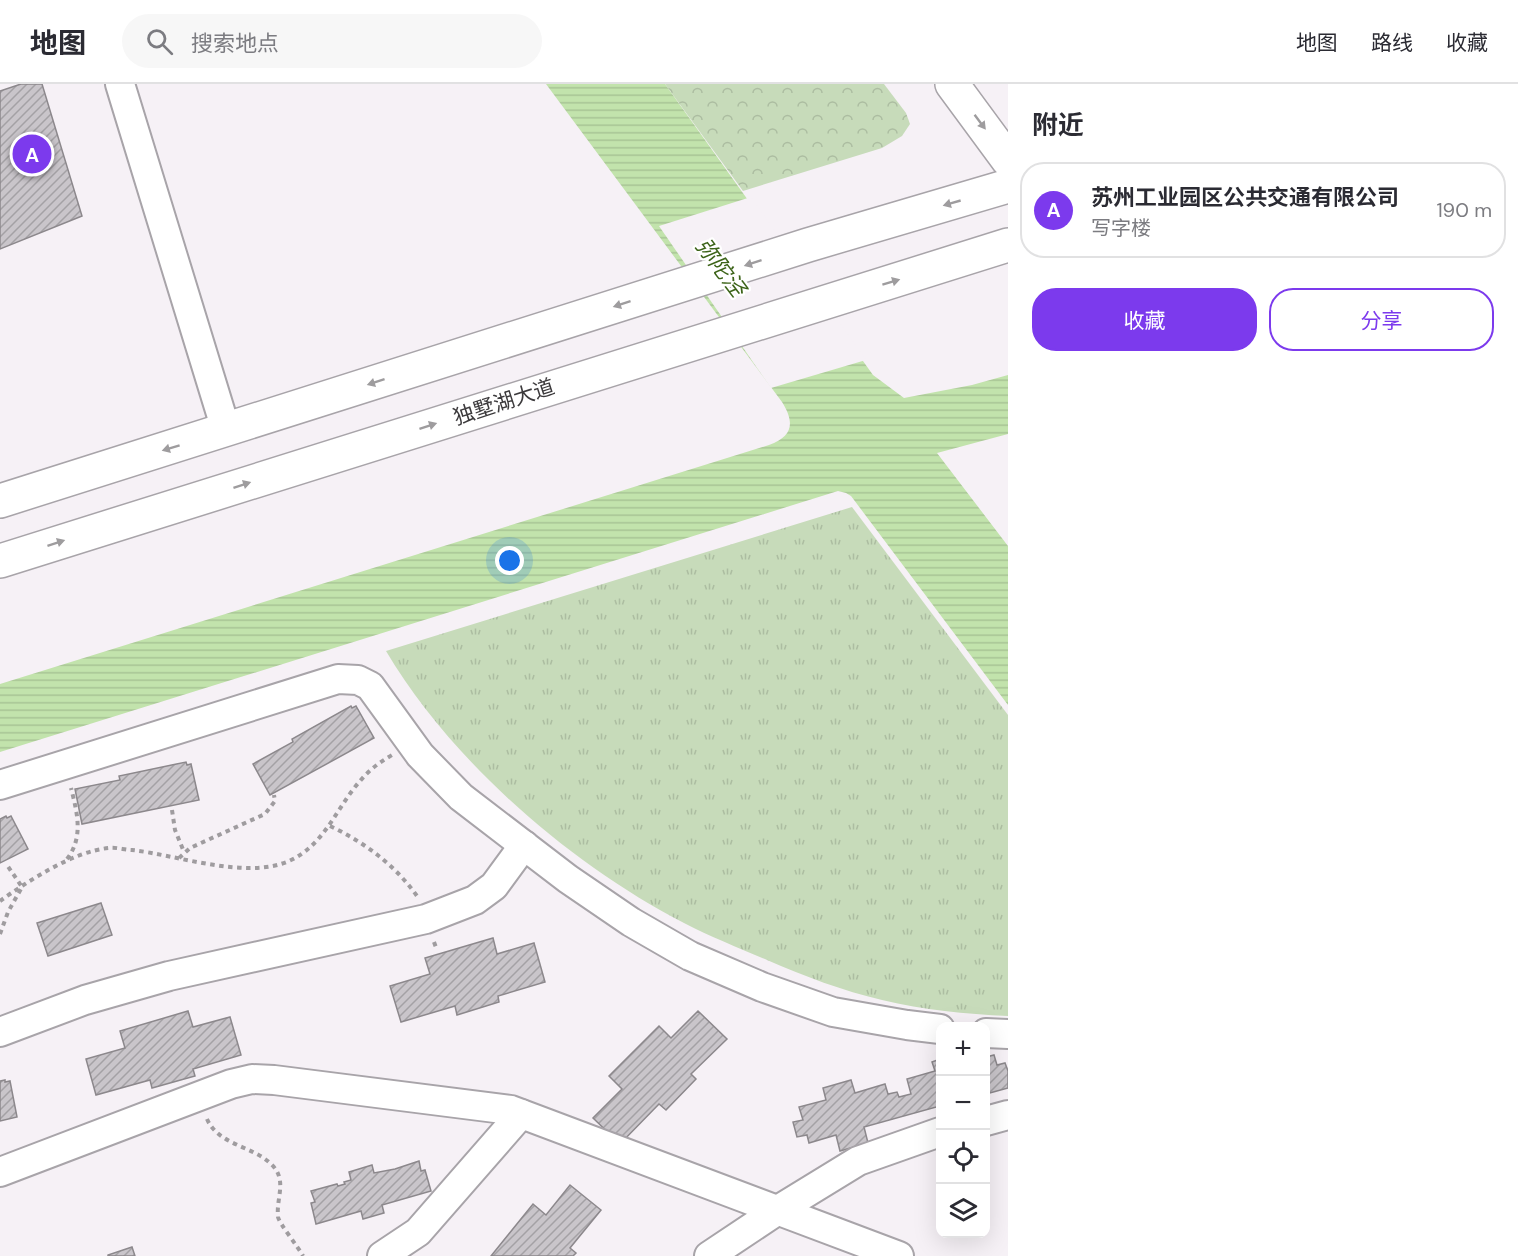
<!DOCTYPE html>
<html lang="zh">
<head>
<meta charset="utf-8">
<style>
  body { margin:0; font-family:"DM Sans","Noto Sans SC",sans-serif; background:#f7f7f7; color:#2b2b33 }
  .controls { position:absolute; right:18px; bottom:18px; display:grid; overflow:hidden; border-radius:12px; box-shadow:0 6px 24px #0002 }
  .controls button { width:54px; height:54px; display:grid; place-items:center; padding:0; border:0; border-bottom:2px solid #e1e1e2; background:#fff; color:#2b2b33; font:30px sans-serif }
  .you { position:absolute; left:510px; top:477px; width:21px; height:21px; margin:-15px; border:4px solid #fff; border-radius:50%; background:#1a73e8; box-shadow:0 0 0 9px #1a73e833 }
  .badge { display:grid; place-items:center; width:39px; height:39px; border-radius:50%; background:#7c3aed; color:#fff; font-size:20px; font-weight:700 }
  .pin { position:absolute; translate:-50% -50%; border:3px solid #fff; box-shadow:0 2px 6px #0006 }
  .list { margin:0; padding:0; list-style:none }
  h2 { display:flex; justify-content:space-between; align-items:center; height:78px; margin:0; padding:0 24px; font-size:26px }
  h2 small { font-size:20px; font-weight:400; color:#7c7c81 }
  .list li { display:grid; grid-template-columns:39px 1fr auto; gap:18px; align-items:center; box-sizing:border-box; height:96px; margin:0 12px 12px; padding:0 12px; border:2px solid #e1e1e2; border-radius:24px }
  .list b { display:block; font-size:22px; white-space:nowrap }
  .list p { margin:0; font-size:20px; white-space:nowrap; color:#7c7c81 }
  .list em { font-size:20px; font-style:normal; color:#7c7c81 }
  .actions { display:flex; gap:12px; padding:18px 24px }
  .actions a { flex:1; padding:14px 0; border:2px solid #7c3aed; border-radius:24px; text-align:center; font-size:21px; color:#7c3aed }
  .actions .main { background:#7c3aed; color:#fff }
  .icon { flex:none; width:33px; height:33px; fill:none; stroke:currentColor; stroke-width:2; stroke-linecap:round; stroke-linejoin:round }
  .map { position:relative; flex:none; width:1008px; height:1172px; overflow:hidden }
  header { display:flex; align-items:center; gap:36px; box-sizing:border-box; height:84px; padding:0 30px; background:#fff; border-bottom:2px solid #e1e1e2 }
  header strong { font-size:28px }
  nav { display:flex; gap:33px; margin-inline-start:auto; font-size:21px }
  .search { width:420px; height:54px; background:#f7f7f7; display:flex; align-items:center; gap:15px; box-sizing:border-box; padding:0 21px; border-radius:33px; color:#7c7c81; font-size:22px }
  main { display:flex }
  aside { flex:1; background:#fff }
  .map>svg:first-child { display:block }
  .grass { fill:url(#grass-tufts) }
  .park { fill:url(#park-crowns) }
  .water { fill:url(#water-rules) }
  .pier { fill:#f6f1f6 }
  .building { fill:url(#building-hatch); stroke:#8c888c; stroke-width:1.5 }
  .lines { fill:none; stroke-linecap:round; stroke-linejoin:round }
  .minor-casing { stroke:#a8a4a9; stroke-width:32 }
  .major-casing { stroke:#a8a4a9; stroke-width:36 }
  .path { stroke:#9f9c9f; stroke-width:4; stroke-dasharray:4.5 4.5; stroke-linecap:butt }
  .minor { stroke:#fff; stroke-width:28 }
  .major { stroke:#fff; stroke-width:33 }
  .oneway { fill:#9e9c9e }
  .labels { text-anchor:middle; stroke-width:4.5; stroke-linejoin:round; paint-order:stroke }
  .street-label { font-size:21px; fill:#3c3a3c; stroke:#fff }
  .water-label { font-size:22px; font-style:italic; fill:#3d6419; stroke:#fff }
</style>
</head>
<body>
<header>
<strong>地图</strong>
<div class="search"><svg class="icon" aria-label="search" viewBox="0 0 24 24"><circle cx="10" cy="10" r="6"/><path d="M15 15l6 6"/></svg>搜索地点</div>
<nav><a>地图</a><a>路线</a><a>收藏</a></nav>
</header>
<main>
<div class="map">
<svg width="1008" height="1172" viewBox="0 0 1008 1172">
  <defs>
    <pattern id="grass-tufts" width="24" height="20" patternUnits="userSpaceOnUse" patternTransform="scale(1.5)"><rect width="24" height="20" fill="#c7dbba"/><path d="M3 7l-1-3M5 7V3M7 7l1-3M15 17l-1-3M17 17v-4M19 17l1-3" fill="none" stroke="#acbda1"/></pattern>
    <pattern id="park-crowns" width="20" height="18" patternUnits="userSpaceOnUse" patternTransform="scale(1.5)"><rect width="20" height="18" fill="#c7dbba"/><path d="M2 6a3 3 0 1 1 6 0M12 15a3 3 0 1 1 6 0" fill="none" stroke="#acbda1"/></pattern>
    <pattern id="water-rules" width="6" height="5" patternUnits="userSpaceOnUse" patternTransform="scale(1.5)"><rect width="6" height="5" fill="#c2e3ac"/><path d="M0 2.5h6" fill="none" stroke="#a8c495"/></pattern>
    <pattern id="building-hatch" width="6" height="6" patternUnits="userSpaceOnUse" patternTransform="scale(1.5)"><rect width="6" height="6" fill="#c9c5ca"/><path d="M-1 1l2-2M0 6l6-6M5 7l2-2" fill="none" stroke="#a4a1a5"/></pattern>
  </defs>
  <rect width="100%" height="100%" fill="#f6f1f6"/>
  <path class="grass" d="M852,423l156,208v301c-43,-2 -84,-6 -126,-16 -39,-9 -78,-24 -115,-40 -28,-12 -56,-23 -83,-37 -114,-59 -232,-161 -298,-272z"/>
  <polygon class="park" points="665,0 884,0 906,29 910,40 902,52 882,64 743,107"/>
  <path class="water" d="M546,0h119l208,291 31,23 68,-13 36,-10v59l-71,19 71,93v159l-157,-209 -5,-3 -8,-2 -838,261v-68l769,-239c24,-9 26,-22 13,-43z"/>
  <polygon class="pier" points="751,113 866,276 771,304 659,142"/>
  <g class="building">
    <polygon points="21,0 42,0 82,132 0,165 0,7"/>
    <polygon points="351,622 352,624 356,622 374,654 270,711 253,680 293,658 292,655"/>
    <polygon points="186,678 187,681 191,680 199,716 82,740 75,705 120,696 119,692"/>
    <polygon points="6,732 7,734 11,732 28,765 0,779 0,735"/>
    <polygon points="101,819 112,851 48,872 37,839"/>
    <polygon points="493,854 497,870 534,859 545,898 498,912 499,918 457,931 455,922 401,938 390,902 430,890 425,874"/>
    <polygon points="188,927 193,943 230,933 241,971 193,985 195,992 152,1004 150,996 96,1011 86,975 125,964 120,947"/>
    <polygon points="698,927 727,955 691,990 696,995 666,1026 659,1020 620,1060 593,1034 622,1005 609,992 659,942 671,954"/>
    <polygon points="994,971 997,981 1005,979 1008,987 1008,1004 986,1010 986,973"/>
    <polygon points="940,975 940,1022 864,1043 868,1059 840,1067 836,1051 809,1059 807,1051 797,1053 793,1038 803,1036 799,1023 826,1016 823,1004 851,996 855,1009 885,1000 888,1010 897,1008 899,1013 911,1010 907,995 935,987 932,978"/>
    <polygon points="5,996 5,998 10,997 17,1033 0,1037 0,997"/>
    <polygon points="419,1077 421,1087 425,1086 431,1107 382,1121 384,1129 363,1135 361,1127 316,1140 311,1119 315,1118 311,1107 337,1100 338,1102 345,1100 344,1098 351,1096 349,1088 372,1081 374,1089 395,1085"/>
    <polygon points="570,1101 601,1126 570,1164 576,1169 573,1172 491,1172 533,1120 546,1131"/>
    <polygon points="132,1163 135,1172 108,1172 108,1171"/>
  </g>
  <g class="lines">
    <defs>
      <g id="minor">
        <polyline points="120,0 226,346"/>
        <polyline points="0,701 338,595 358,596 370,602 420,671 461,713 568,795 631,838 690,872 762,903 833,928 907,941 940,945"/>
        <polyline points="0,948 85,916 169,892 426,835 475,816 494,802 524,761"/>
        <polyline points="986,949 1008,950"/>
        <polyline points="986,1037 1008,1031"/>
        <polyline points="0,1088 231,1000 252,995 274,996 511,1026 899,1172"/>
        <polyline points="382,1172 418,1148 521,1030"/>
        <polyline points="709,1172 778,1126 858,1077 940,1048"/>
      </g>
      <g id="major">
        <polyline points="952,0 1008,76"/>
        <polyline points="0,417 808,161 1008,102"/>
        <polyline points="0,477 1008,161"/>
      </g>
    </defs>
    <use href="#minor" class="minor-casing"/>
    <use href="#major" class="major-casing"/>
    <g class="path">
      <polyline points="172,726 175,746 184,768"/>
      <path d="M330,742c34,16 65,39 87,70"/>
      <polyline points="179,774 190,764 265,730 275,717 274,711"/>
      <path d="M67,775c17,-22 10,-47 4,-71"/>
      <path d="M0,817c28,-20 74,-50 109,-53 7,-1 16,2 23,2 45,5 114,30 157,11 36,-16 47,-53 71,-80 9,-11 20,-19 32,-26"/>
      <polyline points="0,850 8,828 22,803 7,781"/>
      <polyline points="434,858 437,866"/>
      <path d="M207,1035c11,26 46,27 64,45 17,16 5,33 7,53 1,6 21,31 25,39"/>
    </g>
    <use href="#minor" class="minor"/>
    <use href="#major" class="major"/>
  </g>
  <defs><path id="oneway-solid" d="M-6-.8H1V-3.2L6.5 0L1 3.2V.8H-6Z" transform="scale(1.5)"/></defs>
  <g class="oneway">
    <use href="#oneway-solid" transform="translate(980 38) rotate(53)"/>
    <use href="#oneway-solid" transform="translate(952 119) rotate(164)"/>
    <use href="#oneway-solid" transform="translate(753 179) rotate(162)"/>
    <use href="#oneway-solid" transform="translate(891 198) rotate(-17)"/>
    <use href="#oneway-solid" transform="translate(622 220) rotate(162)"/>
    <use href="#oneway-solid" transform="translate(376 298) rotate(162)"/>
    <use href="#oneway-solid" transform="translate(428 342) rotate(-18)"/>
    <use href="#oneway-solid" transform="translate(171 364) rotate(163)"/>
    <use href="#oneway-solid" transform="translate(242 401) rotate(-18)"/>
    <use href="#oneway-solid" transform="translate(56 459) rotate(-18)"/>
  </g>
  <g class="labels">
    <g class="street-label">
      <text transform="translate(504 318) rotate(-18)" y="7">独墅湖大道</text>
    </g>
    <g class="water-label">
      <text transform="translate(721 183) rotate(53)" y="8">弥陀泾</text>
    </g>
  </g>
</svg>
<div class="controls">
<button>+</button>
<button>−</button>
<button><svg class="icon" aria-label="locate" viewBox="0 0 24 24"><circle cx="12" cy="12" r="6"/><path d="M12 2v4M12 18v4M2 12h4M18 12h4"/></svg></button>
<button><svg class="icon" aria-label="layers" viewBox="0 0 24 24"><path d="M12 4l9 5-9 5-9-5zM3 14l9 5 9-5"/></svg></button>
</div>
<div class="you"></div>
<div class="pin badge" style="left:32px;top:70px">A</div>
</div>
<aside>
<h2>附近<small></small></h2>
<ul class="list">
<li><span class="badge">A</span><div><b>苏州工业园区公共交通有限公司</b><p>写字楼</p></div><em>190 m</em></li>
</ul>
<div class="actions"><a class="main">收藏</a><a>分享</a></div>
</aside>
</main>
</body>
</html>
